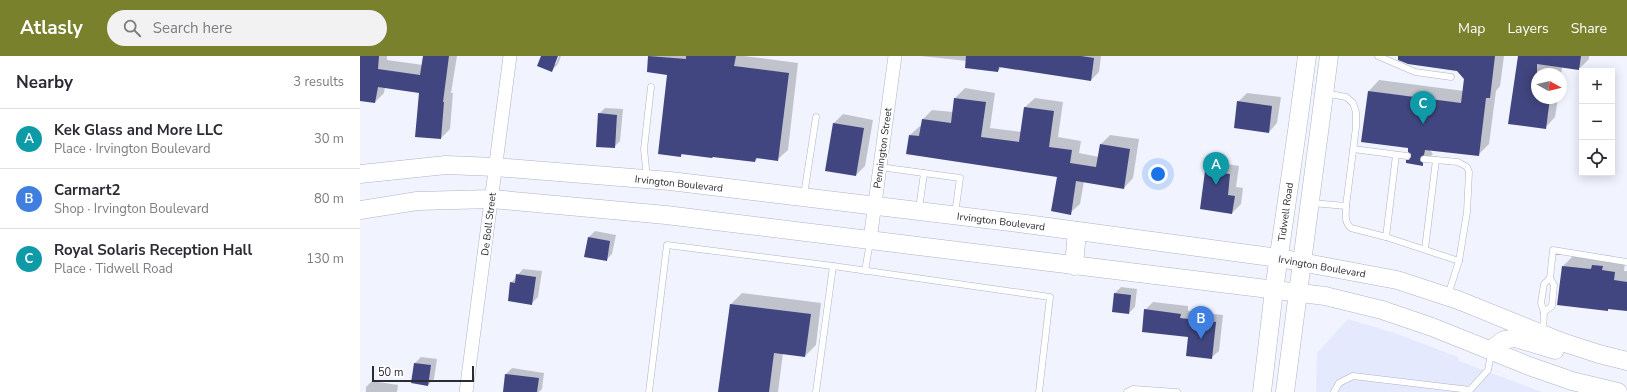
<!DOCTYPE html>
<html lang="en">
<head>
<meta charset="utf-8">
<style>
  body { margin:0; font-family:"Nunito Sans",sans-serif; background:#f2f2f3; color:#2b2b33 }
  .controls { position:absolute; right:12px; top:12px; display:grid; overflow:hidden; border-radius:0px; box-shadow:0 2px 10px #0003 }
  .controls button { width:36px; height:36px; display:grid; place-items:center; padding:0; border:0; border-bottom:1px solid #e1e1e2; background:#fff; color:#2b2b33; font:20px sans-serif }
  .compass { position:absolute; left:1171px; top:12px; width:36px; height:36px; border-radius:50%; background:#fff; box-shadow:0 2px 10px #0003; rotate:98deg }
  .scale { position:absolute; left:12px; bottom:10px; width:102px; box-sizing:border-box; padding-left:4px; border:2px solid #2a2b33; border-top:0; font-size:11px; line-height:14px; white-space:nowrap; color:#2a2b33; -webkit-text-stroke:3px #fff; paint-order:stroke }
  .you { position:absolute; left:798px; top:118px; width:14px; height:14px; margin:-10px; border:3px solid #fff; border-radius:50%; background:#1a73e8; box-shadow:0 0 0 6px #1a73e833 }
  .badge { display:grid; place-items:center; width:26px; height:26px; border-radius:50%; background:#79812d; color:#fff; font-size:13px; font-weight:700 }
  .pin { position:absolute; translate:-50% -33px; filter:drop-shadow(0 1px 2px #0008) }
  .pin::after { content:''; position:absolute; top:21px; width:14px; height:12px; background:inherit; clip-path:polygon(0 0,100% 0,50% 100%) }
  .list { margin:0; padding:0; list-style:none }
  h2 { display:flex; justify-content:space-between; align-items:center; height:52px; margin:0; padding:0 16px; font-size:17px }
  h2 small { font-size:13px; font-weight:400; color:#7c7c81 }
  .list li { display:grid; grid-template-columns:26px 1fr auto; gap:12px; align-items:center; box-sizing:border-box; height:60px; padding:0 16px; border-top:1px solid #e1e1e2 }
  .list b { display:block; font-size:15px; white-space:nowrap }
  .list p { margin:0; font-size:13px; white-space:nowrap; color:#7c7c81 }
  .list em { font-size:13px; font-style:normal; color:#7c7c81 }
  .icon { flex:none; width:22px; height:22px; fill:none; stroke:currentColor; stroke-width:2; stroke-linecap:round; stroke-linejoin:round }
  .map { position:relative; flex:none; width:1267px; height:336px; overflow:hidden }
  header { display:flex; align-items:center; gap:24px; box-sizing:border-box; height:56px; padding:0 20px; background:#79812d; color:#fff }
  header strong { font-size:19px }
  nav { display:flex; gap:22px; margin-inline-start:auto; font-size:14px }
  .search { width:280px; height:36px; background:#f2f2f3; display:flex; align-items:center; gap:10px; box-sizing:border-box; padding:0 14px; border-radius:22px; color:#7c7c81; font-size:15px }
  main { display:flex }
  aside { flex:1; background:#fff }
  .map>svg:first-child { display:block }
  .built { fill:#e5e9fe }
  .shadow { fill:#0003 }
  .building { fill:#414680 }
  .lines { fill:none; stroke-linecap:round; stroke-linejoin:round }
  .service-casing { stroke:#afb3c6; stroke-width:7 }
  .minor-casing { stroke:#afb3c6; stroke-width:14 }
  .secondary-casing { stroke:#afb3c6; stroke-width:19 }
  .service { stroke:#fff; stroke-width:6 }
  .minor { stroke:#fff; stroke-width:13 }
  .secondary { stroke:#fff; stroke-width:18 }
  .labels { text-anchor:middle; stroke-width:4; stroke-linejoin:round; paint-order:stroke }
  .street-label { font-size:10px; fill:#2a2b33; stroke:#fff }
</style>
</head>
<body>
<header>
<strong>Atlasly</strong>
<div class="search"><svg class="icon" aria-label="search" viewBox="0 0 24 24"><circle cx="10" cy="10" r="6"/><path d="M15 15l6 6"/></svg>Search here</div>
<nav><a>Map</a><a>Layers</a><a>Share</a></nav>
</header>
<main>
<aside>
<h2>Nearby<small>3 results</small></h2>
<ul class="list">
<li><span class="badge" style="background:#0f9aa8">A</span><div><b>Kek Glass and More LLC</b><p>Place · Irvington Boulevard</p></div><em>30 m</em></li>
<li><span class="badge" style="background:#3f7fe0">B</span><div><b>Carmart2</b><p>Shop · Irvington Boulevard</p></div><em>80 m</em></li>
<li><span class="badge" style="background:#0f9aa8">C</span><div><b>Royal Solaris Reception Hall</b><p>Place · Tidwell Road</p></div><em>130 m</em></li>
</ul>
</aside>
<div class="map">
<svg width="1267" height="336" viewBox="0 0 1267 336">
  <rect width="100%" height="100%" fill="#f1f3ff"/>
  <polygon class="built" points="988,263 1037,278 1098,301 1099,305 1182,336 956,336 957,297"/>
  <g class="shadow">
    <polygon points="0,0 27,0 27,4 63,9 64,0 97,0 91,37 93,37 90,73 81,82 60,36 25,31 24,37 15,46 0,44"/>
    <polygon points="182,0 197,0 194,8 196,8 199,0 201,0 198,8 192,14"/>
    <polygon points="289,0 384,0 438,7 428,94 418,103 399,101 395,105 323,98 321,100 308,18 288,15"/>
    <polygon points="561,0 741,0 739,16 731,24 642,10 638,15 607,5"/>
    <polygon points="1051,0 1144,0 1140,30 1136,35 1129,88 1118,99 1069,93 1073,98 1062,108 1047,105 1052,100 1049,91 1009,35 1019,24 1104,35 1105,22 1098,14"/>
    <polygon points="1159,0 1229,0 1229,3 1219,13 1202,11 1201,21 1201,18 1177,18 1177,42 1198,42 1195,61 1185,72"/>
    <polygon points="605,32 635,37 630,72 662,76 665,51 675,42 703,46 698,81 721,85 719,97 739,101 741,88 750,79 779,83 773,122 764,132 724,125 720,148 710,157 698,120 550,79 560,70 562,70 563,63 572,54 593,56 595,42"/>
    <polygon points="887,37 921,41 917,67 909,76 878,46"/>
    <polygon points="245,52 263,53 260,85 254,91 239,58"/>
    <polygon points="483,58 513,64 505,110 496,119 474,67"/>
    <polygon points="855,106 879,110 876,131 883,132 881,148 872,157 846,115"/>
    <polygon points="235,175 256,179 252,198 246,204 225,200 229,181"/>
    <polygon points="1242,199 1252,200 1252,205 1265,206 1264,215 1267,215 1267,254 1203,210 1213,200 1238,203"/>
    <polygon points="163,213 182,215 178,241 172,247 151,227"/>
    <polygon points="761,231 777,233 775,251 769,257 755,237"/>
    <polygon points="382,237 461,247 456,289 445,300 423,297 418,336 359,336 371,248"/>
    <polygon points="793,246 828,250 828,255 863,259 859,295 851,302 829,280 785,254"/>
    <polygon points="61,301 77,303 74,323 68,329 52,326 55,307"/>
    <polygon points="152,312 184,317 182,333 179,336 153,336 146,318"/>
    <polygon points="12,325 38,329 37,336 6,336 6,331"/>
  </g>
  <g class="building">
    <polygon points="0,0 19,0 18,13 60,19 63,0 89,0 83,46 84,46 81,83 55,81 59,37 18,31 15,47 0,45"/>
    <polygon points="181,0 198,0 192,16 177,10"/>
    <polygon points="288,0 326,3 326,0 376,0 374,10 429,17 418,105 396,102 395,106 353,101 352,102 321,98 321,101 298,98 307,19 287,16"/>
    <polygon points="606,0 721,0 734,2 731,25 639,11 638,16 605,12"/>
    <polygon points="1038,0 1135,0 1130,42 1126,42 1119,100 1065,94 1064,99 1060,102 1060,105 1063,107 1063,110 1046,107 1046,104 1049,104 1051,101 1051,98 1048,96 1048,92 1001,86 1008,35 1101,47 1104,23 1097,15 1048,8 1038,4"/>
    <polygon points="1158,0 1221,0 1219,14 1177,8 1177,42 1190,42 1186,73 1148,68"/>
    <polygon points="594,42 626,46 621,81 659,86 664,51 694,55 689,91 712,94 710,107 736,111 740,88 770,93 764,133 716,125 711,159 691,155 697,121 546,98 549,79 559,80 562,63 591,67"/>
    <polygon points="877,45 912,50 909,77 874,72"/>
    <polygon points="238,57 257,59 255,92 236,91"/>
    <polygon points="473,67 504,72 496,120 465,115"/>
    <polygon points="845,115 870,118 868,139 875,140 872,158 840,153"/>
    <polygon points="228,181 250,185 247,205 224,201"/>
    <polygon points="1232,209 1243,210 1242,214 1255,216 1254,224 1267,226 1267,255 1248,253 1248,255 1197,249 1202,210 1231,213"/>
    <polygon points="156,218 176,221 172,249 148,245 150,226 155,227"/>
    <polygon points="754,237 771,239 769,258 752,256"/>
    <polygon points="370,248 451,258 445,301 414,297 409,336 358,336"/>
    <polygon points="784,253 821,258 820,262 856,266 852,303 826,300 828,281 782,276"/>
    <polygon points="54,307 71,309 68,330 51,327"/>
    <polygon points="145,318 179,322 177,336 143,336"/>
  </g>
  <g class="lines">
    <defs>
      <g id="service">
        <polyline points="1018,0 1055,16 1091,21"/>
        <polyline points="993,93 1047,100"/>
        <polyline points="1064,103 1098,106 1107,111 1109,116 1107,156 1099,205"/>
        <polyline points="520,111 600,122 595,158"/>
        <polyline points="287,122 284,93 291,31"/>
        <polyline points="444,139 456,61"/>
        <polyline points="952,147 986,150 996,71 996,56 993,47 986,41 965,37"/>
        <path d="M986,150c0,9 -2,16 5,22l35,9 73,24 -11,34"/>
        <polyline points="559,153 564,117"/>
        <polyline points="1026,181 1036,99"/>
        <polyline points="1065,193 1076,104"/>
        <polyline points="505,215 510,186"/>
        <polyline points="1184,256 1192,250 1194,229 1190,222 1193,194 1267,206"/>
        <polyline points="1183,277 1184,256 1181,247 1184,228 1190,222"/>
        <polyline points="289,336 307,189 473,210"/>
        <polyline points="456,336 473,210 690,241 679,336"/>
        <polyline points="767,336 773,333 817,336"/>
        <polyline points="974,336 979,327 993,320 1110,334 1128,314 1131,298"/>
      </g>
      <g id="minor">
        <polyline points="510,184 535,0"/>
        <polyline points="106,336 150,0"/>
      </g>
      <g id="secondary">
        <polyline points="0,118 86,109 135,111 310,125 666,168 919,202 1037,224 1098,244 1202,286 1239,298 1267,305"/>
        <polyline points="0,154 57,145 132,143 306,159 965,240 1022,254 1072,271 1169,310 1212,325 1258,336"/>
        <polyline points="714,210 717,175"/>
        <polyline points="1131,294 1144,284 1155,282 1195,294"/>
        <polyline points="902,336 914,234 937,75 947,0"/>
        <polyline points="925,336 969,0"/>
      </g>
    </defs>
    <use href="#service" class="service-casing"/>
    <use href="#minor" class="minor-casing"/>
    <use href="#secondary" class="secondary-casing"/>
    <use href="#service" class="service"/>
    <use href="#minor" class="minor"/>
    <use href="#secondary" class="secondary"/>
  </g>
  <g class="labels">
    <g class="street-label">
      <text transform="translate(522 92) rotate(-82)" y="4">Pennington Street</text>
      <text transform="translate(319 127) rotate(6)" y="4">Irvington Boulevard</text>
      <text transform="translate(925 156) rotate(-82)" y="4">Tidwell Road</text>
      <text transform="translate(641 165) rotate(7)" y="4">Irvington Boulevard</text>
      <text transform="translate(128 168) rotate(-83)" y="4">De Boll Street</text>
      <text transform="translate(962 210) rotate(10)" y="4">Irvington Boulevard</text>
    </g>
  </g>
</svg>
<div class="controls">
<button>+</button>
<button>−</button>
<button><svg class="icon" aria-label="locate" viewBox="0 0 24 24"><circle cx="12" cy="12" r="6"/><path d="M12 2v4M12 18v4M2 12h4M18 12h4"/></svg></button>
</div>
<svg class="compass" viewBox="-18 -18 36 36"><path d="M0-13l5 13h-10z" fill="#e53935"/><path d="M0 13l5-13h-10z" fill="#7c7c81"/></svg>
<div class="scale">50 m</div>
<div class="you"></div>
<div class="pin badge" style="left:856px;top:129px;background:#0f9aa8">A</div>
<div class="pin badge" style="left:841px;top:283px;background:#3f7fe0">B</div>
<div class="pin badge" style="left:1063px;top:68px;background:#0f9aa8">C</div>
</div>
</main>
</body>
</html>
